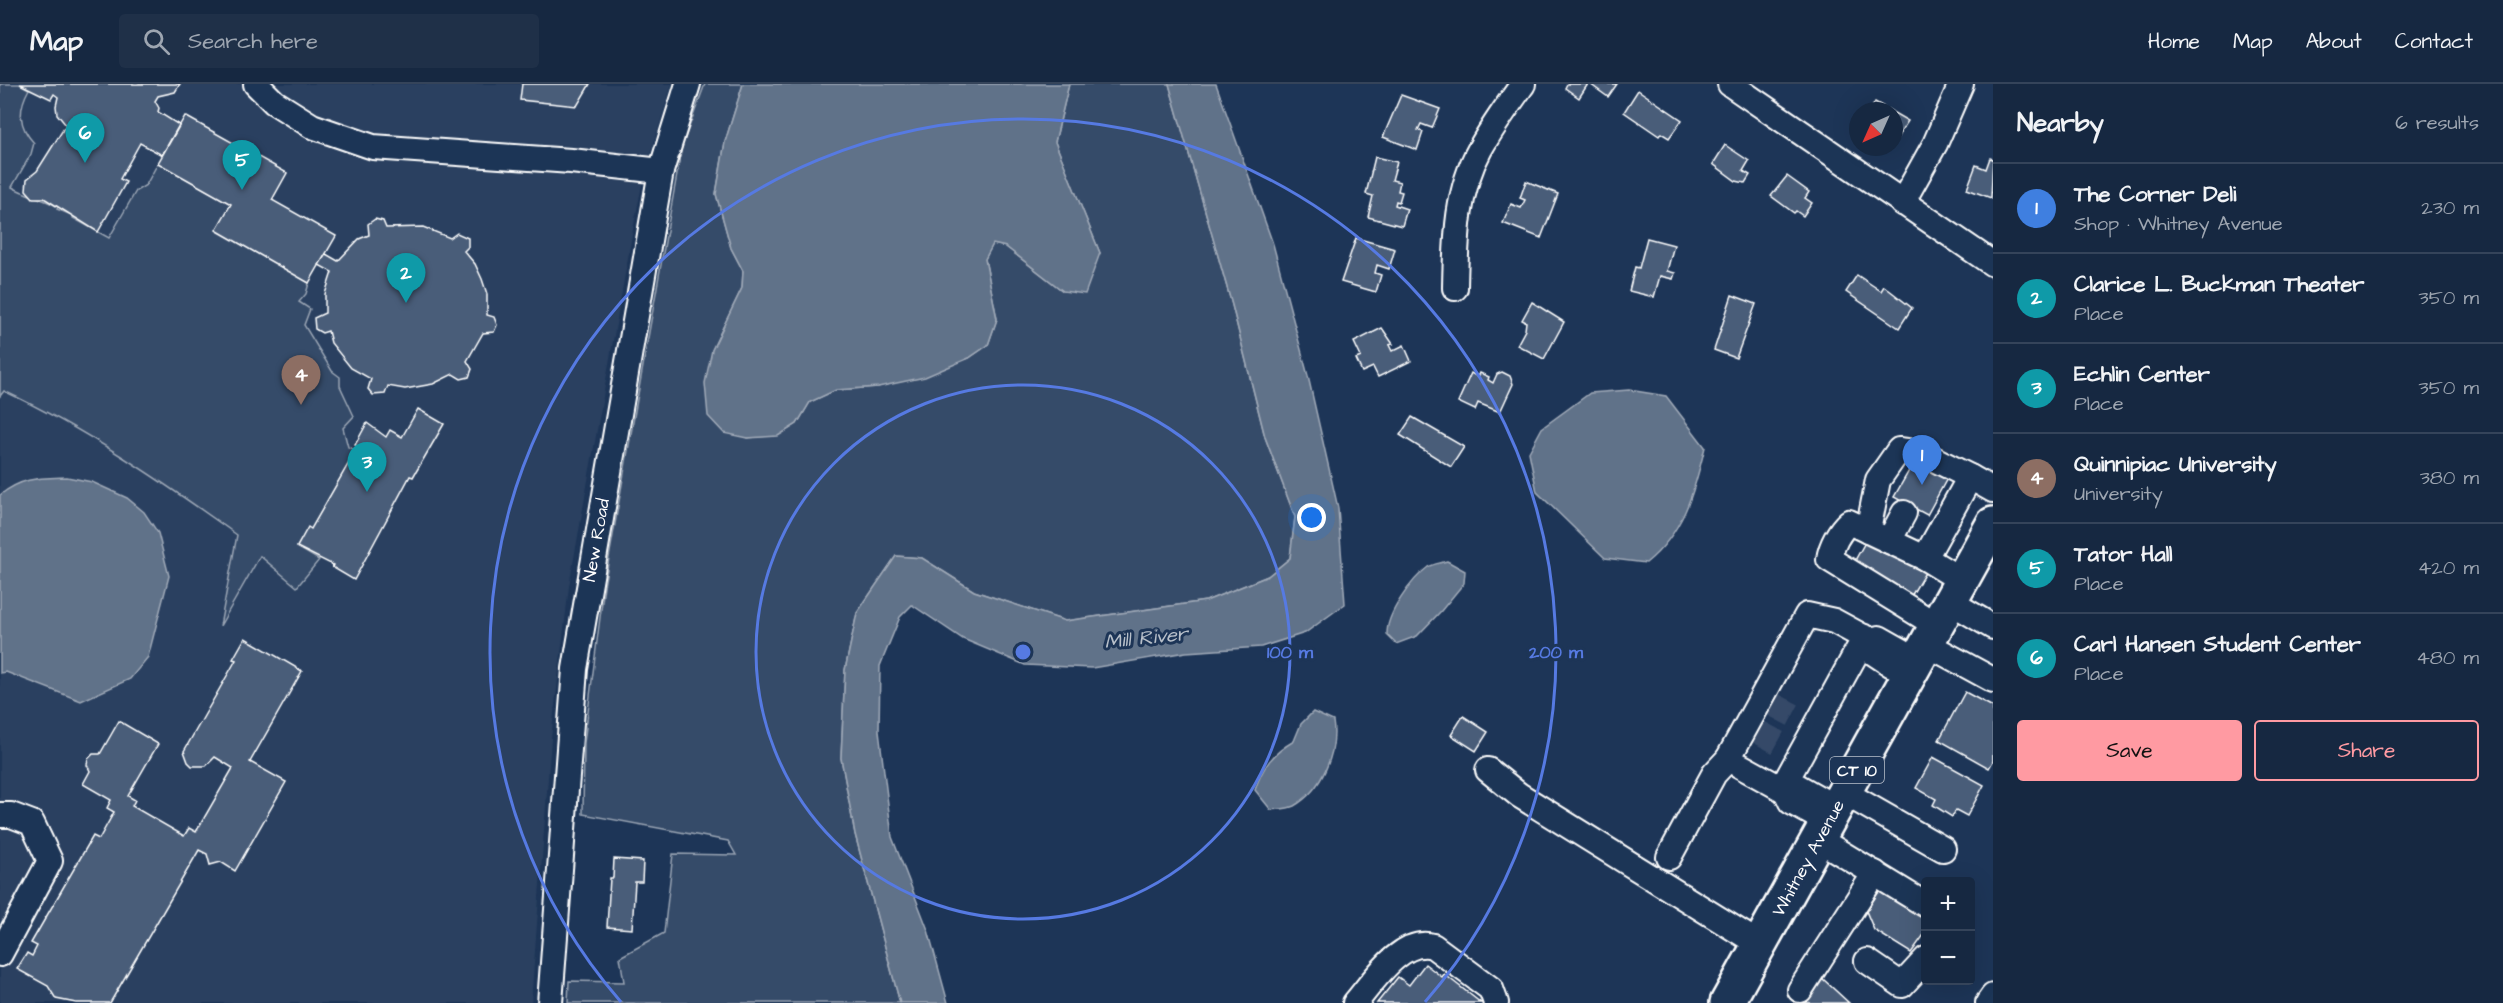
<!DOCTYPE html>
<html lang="en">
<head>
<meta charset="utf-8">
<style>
  body { margin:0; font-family:"Architects Daughter",sans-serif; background:#1f3048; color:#f1f3f6 }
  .controls { position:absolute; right:18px; bottom:18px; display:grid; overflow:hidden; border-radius:6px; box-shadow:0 6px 24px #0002 }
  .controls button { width:54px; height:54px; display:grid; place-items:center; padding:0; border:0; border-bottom:2px solid #35445a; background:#162841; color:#f1f3f6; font:30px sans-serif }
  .compass { position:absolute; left:1849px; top:18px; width:54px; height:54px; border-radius:50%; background:#162841; box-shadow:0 6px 24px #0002; rotate:225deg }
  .you { position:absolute; left:1312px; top:434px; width:21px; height:21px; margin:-15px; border:4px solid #fff; border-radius:50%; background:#1a73e8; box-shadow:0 0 0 9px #1a73e833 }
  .badge { display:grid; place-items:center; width:39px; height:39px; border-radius:50%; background:#ff9aa2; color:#fff; font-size:20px; font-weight:700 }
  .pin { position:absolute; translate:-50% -50px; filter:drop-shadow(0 2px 3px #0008) }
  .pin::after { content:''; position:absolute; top:32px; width:21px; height:18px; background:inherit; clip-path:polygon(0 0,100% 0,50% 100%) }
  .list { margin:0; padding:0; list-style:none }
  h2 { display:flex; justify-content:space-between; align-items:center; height:78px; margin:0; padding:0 24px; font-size:26px }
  h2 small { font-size:20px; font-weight:400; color:#9ea6b1 }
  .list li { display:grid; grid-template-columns:39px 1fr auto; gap:18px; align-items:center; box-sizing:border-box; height:90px; padding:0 24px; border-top:2px solid #35445a }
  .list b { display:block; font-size:22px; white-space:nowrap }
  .list p { margin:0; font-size:20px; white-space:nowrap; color:#9ea6b1 }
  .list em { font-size:20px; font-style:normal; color:#9ea6b1 }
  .actions { display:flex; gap:12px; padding:18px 24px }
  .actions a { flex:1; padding:14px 0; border:2px solid #ff9aa2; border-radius:6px; text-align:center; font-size:21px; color:#ff9aa2 }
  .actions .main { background:#ff9aa2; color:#111 }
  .icon { flex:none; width:33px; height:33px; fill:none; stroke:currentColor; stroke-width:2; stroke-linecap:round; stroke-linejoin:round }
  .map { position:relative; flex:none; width:1993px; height:919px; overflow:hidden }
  header { display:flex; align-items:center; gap:36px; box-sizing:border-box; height:84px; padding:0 30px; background:#162841; border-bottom:2px solid #35445a }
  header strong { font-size:28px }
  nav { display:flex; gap:33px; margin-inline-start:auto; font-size:21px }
  .search { width:420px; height:54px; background:#1f3048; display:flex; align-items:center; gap:15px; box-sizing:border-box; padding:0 21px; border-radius:6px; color:#9ea6b1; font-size:22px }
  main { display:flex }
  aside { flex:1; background:#162841 }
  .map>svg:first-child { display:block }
  .built { fill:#2a4161 }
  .green { fill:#364b69; stroke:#9aa5b4; stroke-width:1.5 }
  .water { fill:#617289; stroke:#a0aab8; stroke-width:1.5 }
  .building { fill:#4a5d79; stroke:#fff; stroke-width:1.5 }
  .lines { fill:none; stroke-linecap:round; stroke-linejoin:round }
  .minor-tunnel { stroke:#344968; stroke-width:24; stroke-dasharray:24 12; stroke-linecap:butt }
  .minor-casing { stroke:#fff; stroke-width:28 }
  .highway-casing { stroke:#fff; stroke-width:38 }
  .minor { stroke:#1d3557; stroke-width:24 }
  .highway { stroke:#1d3557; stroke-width:33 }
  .ring { fill:none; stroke:#567ae2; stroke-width:3 }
  .labels { text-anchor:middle; stroke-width:6; stroke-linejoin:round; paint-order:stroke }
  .shield { fill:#1d3557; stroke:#bbc2cd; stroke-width:1.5 }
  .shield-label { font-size:16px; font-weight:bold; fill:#fff }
  .street-label { font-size:18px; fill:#fff; stroke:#1d3557 }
  .water-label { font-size:20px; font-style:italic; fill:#b8c0ca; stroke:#1d3557 }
  .centre { fill:#567ae2; stroke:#1d3557; stroke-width:3 }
  .ring-label { font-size:18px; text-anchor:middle; font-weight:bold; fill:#567ae2; stroke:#1d3557; stroke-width:6; stroke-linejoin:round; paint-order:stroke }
</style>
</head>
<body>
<header>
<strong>Map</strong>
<div class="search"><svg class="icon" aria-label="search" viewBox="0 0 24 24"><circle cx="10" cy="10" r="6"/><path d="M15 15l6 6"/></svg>Search here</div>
<nav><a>Home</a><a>Map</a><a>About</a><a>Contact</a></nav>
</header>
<main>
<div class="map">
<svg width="1993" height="919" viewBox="0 0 1993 919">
  <rect width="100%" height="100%" fill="#1d3557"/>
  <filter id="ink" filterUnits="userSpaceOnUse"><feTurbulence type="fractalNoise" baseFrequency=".0167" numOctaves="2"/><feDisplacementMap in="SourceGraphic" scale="12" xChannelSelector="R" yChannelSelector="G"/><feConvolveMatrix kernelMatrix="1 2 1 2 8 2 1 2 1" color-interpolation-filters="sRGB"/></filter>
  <g filter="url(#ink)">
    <polygon class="built" points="0,0 672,0 644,91 634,140 569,502 551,654 531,919 0,919"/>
    <g class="green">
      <path d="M0,0h20l9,5c-11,20 -11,37 5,54l-3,11 -19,33c16,9 31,11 46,20l-1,2 17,7 -1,2 36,20 27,-47 10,-6 12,-22 73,41 -14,27 92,52 -3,11 -7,8 11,7 -6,16 28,46 8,6v9l14,30 -11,12 5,19 5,2 -1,9 -41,71 -3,-1 -11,19 22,13 -22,27 -37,-31 -40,70 17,-91c-74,-53 -150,-105 -233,-144l-4,5z"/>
      <polygon points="705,0 743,0 725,58 716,110 731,164 743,187 742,204 712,266 747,354 779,351 797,340 810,318 836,306 878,303 969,274 988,261 997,235 985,175 993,160 1006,163 1063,207 1100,169 1055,58 1069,0 1169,0 1232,221 1265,353 1295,433 1290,474 1268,492 1206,517 1065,537 974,507 922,474 896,472 857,529 845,586 841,674 855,750 900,919 568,919 569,897 624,898 620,873 664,849 673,770 736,771 728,757 583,730 584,659 604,502 682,62"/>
    </g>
    <g class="water">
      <polygon points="743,0 1069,0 1055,58 1100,169 1085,210 1063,207 1006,163 993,160 985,175 997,235 988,261 969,274 925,293 878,303 836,306 810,318 797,340 778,352 747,354 724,349 708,332 705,299 712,266 742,204 743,187 731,164 716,110 725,58"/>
      <polygon points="1169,0 1216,0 1273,160 1308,292 1338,424 1345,520 1305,549 1261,563 1186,568 1092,584 1025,581 963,555 912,521 900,533 880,582 879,647 892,753 928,846 948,919 900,919 855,750 841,674 845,586 857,529 896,472 922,474 974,507 1065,537 1206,517 1268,492 1290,474 1295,433 1265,353 1232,221"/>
      <path d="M1629,306l37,6 39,51c-11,46 -22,86 -59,116l-41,-5 -68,-66 -8,-40 13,-24 48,-35z"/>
      <path d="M67,393l25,5 35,16 17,14 14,21 11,43 -21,81 -18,22 -49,22 -75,-29 -6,1v-178c22,-18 39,-17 67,-18z"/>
      <path d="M1447,477l18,10 -1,12 -23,28 -24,25 -21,8 -9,-9c-1,-21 25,-56 41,-68 5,-3 13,-4 19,-6z"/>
      <path d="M1313,628l20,9c5,31 -11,69 -39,85 -6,3 -15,3 -23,4l-16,-20c7,-23 18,-37 39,-49l7,-17z"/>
    </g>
    <g class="building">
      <polygon points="20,0 180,0 175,8 158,12 155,17 159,24 158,28 179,41 162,71 140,59 120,95 126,98 98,148 44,114 33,114 26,106 27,95 37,87 66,41 57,30 56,22 58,13 54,10 51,15"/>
      <polygon points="522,0 590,0 577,22 520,16"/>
      <polygon points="1567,0 1588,0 1579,14 1565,4"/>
      <polygon points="1590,0 1617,0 1608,13"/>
      <polygon points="1638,6 1682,36 1669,54 1661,49 1659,52 1624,28"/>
      <polygon points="1401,11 1440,25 1432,44 1421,40 1418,46 1423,48 1417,66 1383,53"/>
      <polygon points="1875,18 1891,27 1870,27"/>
      <polygon points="1894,29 1908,37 1895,57 1894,57"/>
      <polygon points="185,32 287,89 272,116 336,152 309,199 216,146 231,120 158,79"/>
      <polygon points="1725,61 1749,77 1743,87 1750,91 1745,99 1736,97 1713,80"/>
      <polygon points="1375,73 1397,78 1392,96 1400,98 1398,107 1402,108 1399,118 1396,117 1395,121 1407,125 1402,142 1368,133 1373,112 1366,110"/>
      <polygon points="1990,74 1993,75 1991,114 1967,105 1976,81 1986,85"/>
      <polygon points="1787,92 1809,108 1805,114 1812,119 1803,132 1796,127 1794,129 1771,112"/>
      <polygon points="1526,97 1558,110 1541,154 1503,139 1511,120 1521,124 1525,116 1520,114"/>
      <polygon points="375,135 383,137 386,144 423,143 450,154 457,149 468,154 468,163 464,167 475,180 482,195 487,210 487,231 494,233 497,241 494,248 483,249 467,277 472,285 469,293 461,295 453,290 433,300 405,305 388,302 385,310 373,311 368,305 371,295 351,284 331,259 328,247 322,249 315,245 314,234 325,229 325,210 332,188 319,181 326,170 338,177 359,155 369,151 368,140"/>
      <polygon points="1356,154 1395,165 1389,185 1377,181 1375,189 1381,191 1376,208 1341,198"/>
      <polygon points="1647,154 1674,161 1667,187 1675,189 1673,195 1660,192 1654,213 1629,207 1635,183 1639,184"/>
      <polygon points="1857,191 1881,207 1884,202 1912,224 1899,244 1846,208"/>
      <polygon points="1732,211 1756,220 1736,274 1714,266"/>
      <polygon points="1532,218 1564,238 1544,275 1517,261 1525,246 1526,238 1522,236"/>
      <polygon points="1382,244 1393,260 1389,261 1392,267 1404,261 1411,277 1378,293 1373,283 1362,288 1356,275 1361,273 1354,258"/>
      <polygon points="1502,288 1510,292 1513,300 1500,328 1478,319 1475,326 1458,318 1471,289 1478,293 1480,289 1489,293 1488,296 1493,299 1497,290"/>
      <polygon points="418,325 444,340 413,393 410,392 354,496 332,483 333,481 297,463 308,443 311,445 358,363 355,361 367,339 386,353 390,346 402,353"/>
      <polygon points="1412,333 1464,363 1451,383 1400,351"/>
      <polygon points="1918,371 1950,389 1927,431 1894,413"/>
      <polygon points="1868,453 1926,487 1910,514 1853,480"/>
      <polygon points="245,554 302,587 250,678 286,698 235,787 221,778 210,781 207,770 199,766 110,919 76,919 56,915 48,902 17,885 27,869 32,872 37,862 31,859 93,752 99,755 114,728 107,724 111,716 83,700 90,687 87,681 88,675 93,670 100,670 119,637 158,660 128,712 135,716 132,722 184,752 189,744 196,748 233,684 215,673 206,682 192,682 188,678 184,667 236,576 233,575"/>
      <polygon points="1965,608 1993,623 1993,677 1989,684 1939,656"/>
      <polygon points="1463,632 1488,648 1476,667 1451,651"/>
      <polygon points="1933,673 1984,701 1967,732 1956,726 1952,733 1933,721 1936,715 1916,704"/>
      <polygon points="614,775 643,777 642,798 635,798 632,845 607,843 610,794 613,794"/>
      <polygon points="1880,806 1926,835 1926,848 1911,869 1874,846 1866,827"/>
      <polygon points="1425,880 1442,893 1444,890 1481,919 1377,919 1398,893 1409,901"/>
      <polygon points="1823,895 1849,919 1801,919"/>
    </g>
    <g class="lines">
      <g class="minor-tunnel">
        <polyline points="1772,620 1808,639"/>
        <polyline points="1757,647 1792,666"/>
      </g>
      <defs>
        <g id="minor">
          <polyline points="256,0 274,18 312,42 373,63 571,77 661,87"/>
          <polyline points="1730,0 1993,180"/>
          <polyline points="1902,119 1935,60 1961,0"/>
          <path d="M1455,204c1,-47 1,-96 25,-139 12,-22 28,-44 43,-65"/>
          <polyline points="1868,447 1878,396 1899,366 1922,369 1970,393"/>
          <polyline points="1889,457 1904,429"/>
          <polyline points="1925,474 1970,393 1993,406"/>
          <polyline points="1949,517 1993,543"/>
          <path d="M1936,541l-107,-66c2,-13 10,-28 20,-37l76,36 36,22"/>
          <polyline points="1925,559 1993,596"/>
          <polyline points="1488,686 1519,711 1759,860"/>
          <polyline points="1782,704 1865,553"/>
          <polyline points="1786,707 1728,675 1807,531 1834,537 1869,556 1879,554 1902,567 1902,577 1892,581 1871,567 1869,556"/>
          <polyline points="1845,709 1943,765"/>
          <polyline points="1823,726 1813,730 1791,718 1786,707 1797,702 1820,715 1823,726 1832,731"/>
          <polyline points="0,731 11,731 32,739 50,777 0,870"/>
          <polyline points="1818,755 1926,821"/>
          <polyline points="1669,773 1714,690 1728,675"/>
          <polyline points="1867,877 1902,901 1926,875"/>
          <polyline points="1800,906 1875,789"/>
          <polyline points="550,919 575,585 661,87 688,0"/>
          <path d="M1355,919c18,-21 46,-66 78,-57l58,43 5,14"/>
          <polyline points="1988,919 1993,912"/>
        </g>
        <polyline id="highway" points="1727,919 1993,440"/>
      </defs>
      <use href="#minor" class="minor-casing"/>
      <use href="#highway" class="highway-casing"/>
      <use href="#minor" class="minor"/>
      <use href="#highway" class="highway"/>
    </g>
  </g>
  <g class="ring">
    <circle cx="1023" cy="568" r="267"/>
    <path d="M621 918A533 533 0 1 1 1425 918"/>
  </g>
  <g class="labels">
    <rect class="shield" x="1830" y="673" width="54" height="26" rx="4.5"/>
    <g class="shield-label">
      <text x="1857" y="692">CT 10</text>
    </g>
    <g class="street-label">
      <text transform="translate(596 456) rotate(-80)" y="6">New Road</text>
      <text transform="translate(1808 774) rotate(-61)" y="6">Whitney Avenue</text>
    </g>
    <g class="water-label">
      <text transform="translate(1146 553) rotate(-6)" y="7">Mill River</text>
    </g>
  </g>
  <circle cx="1023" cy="568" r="9" class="centre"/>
  <g class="ring-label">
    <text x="1290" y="574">100 m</text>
    <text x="1556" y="574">200 m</text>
  </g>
</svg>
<div class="controls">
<button>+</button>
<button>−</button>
</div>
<svg class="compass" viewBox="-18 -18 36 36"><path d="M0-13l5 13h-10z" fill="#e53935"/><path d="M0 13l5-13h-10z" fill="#9ea6b1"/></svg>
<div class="you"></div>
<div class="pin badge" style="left:1922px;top:401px;background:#3f7fe0">1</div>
<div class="pin badge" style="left:406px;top:219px;background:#0f9aa8">2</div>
<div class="pin badge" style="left:367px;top:408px;background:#0f9aa8">3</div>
<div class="pin badge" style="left:301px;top:321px;background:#8d6e63">4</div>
<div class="pin badge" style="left:242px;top:106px;background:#0f9aa8">5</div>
<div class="pin badge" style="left:85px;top:79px;background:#0f9aa8">6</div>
</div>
<aside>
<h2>Nearby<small>6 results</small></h2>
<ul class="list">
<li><span class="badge" style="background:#3f7fe0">1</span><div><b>The Corner Deli</b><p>Shop · Whitney Avenue</p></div><em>230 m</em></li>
<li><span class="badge" style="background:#0f9aa8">2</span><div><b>Clarice L. Buckman Theater</b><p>Place</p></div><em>350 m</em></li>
<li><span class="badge" style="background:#0f9aa8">3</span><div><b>Echlin Center</b><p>Place</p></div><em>350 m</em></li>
<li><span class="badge" style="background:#8d6e63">4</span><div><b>Quinnipiac University</b><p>University</p></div><em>380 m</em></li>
<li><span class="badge" style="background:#0f9aa8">5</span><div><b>Tator Hall</b><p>Place</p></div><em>420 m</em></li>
<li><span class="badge" style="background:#0f9aa8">6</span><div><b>Carl Hansen Student Center</b><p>Place</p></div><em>480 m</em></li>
</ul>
<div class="actions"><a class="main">Save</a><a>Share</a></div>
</aside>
</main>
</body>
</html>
